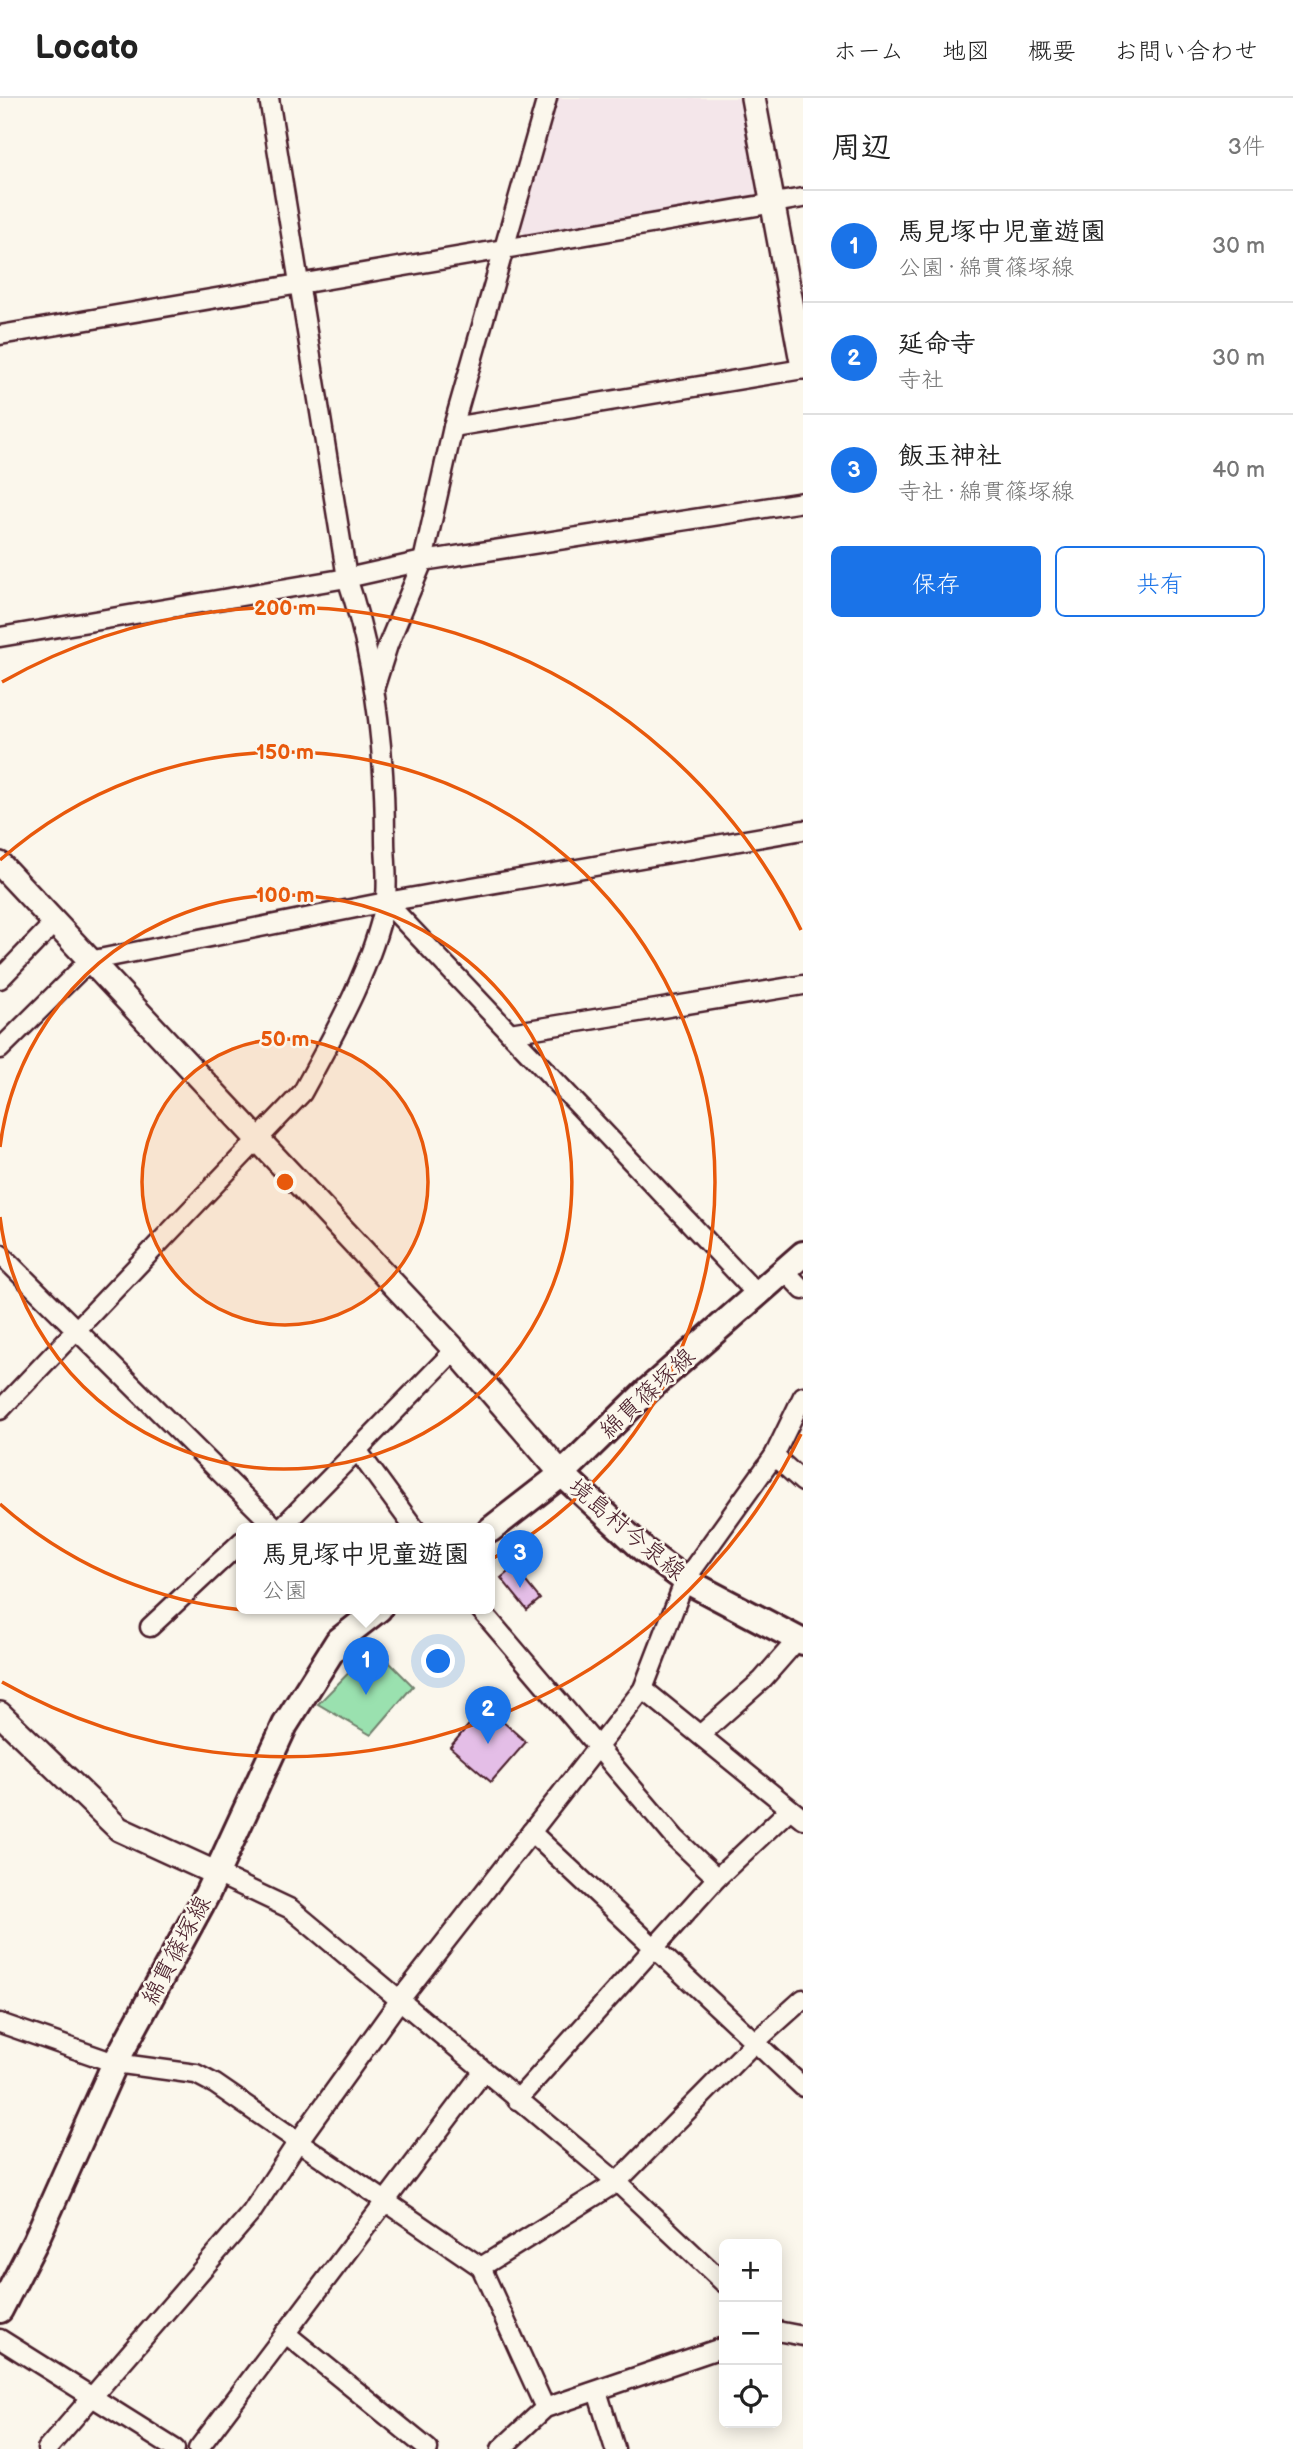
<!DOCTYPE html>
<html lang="ja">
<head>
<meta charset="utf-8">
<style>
  body { margin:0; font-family:"Balsamiq Sans","Klee One",sans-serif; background:#f6f6f6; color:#222 }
  .controls { position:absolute; right:21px; bottom:21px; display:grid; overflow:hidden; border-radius:10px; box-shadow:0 4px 18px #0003 }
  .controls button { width:63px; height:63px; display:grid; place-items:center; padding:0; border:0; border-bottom:2px solid #e0e0e0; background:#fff; color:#222; font:35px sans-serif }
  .you { position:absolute; left:439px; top:1564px; width:24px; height:24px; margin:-18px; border:5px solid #fff; border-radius:50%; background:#1a73e8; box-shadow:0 0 0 10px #1a73e833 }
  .badge { display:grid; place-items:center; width:46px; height:46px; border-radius:50%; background:#1a73e8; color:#fff; font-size:23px; font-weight:700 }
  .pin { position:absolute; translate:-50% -58px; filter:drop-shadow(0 2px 4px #0008) }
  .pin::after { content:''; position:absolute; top:37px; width:24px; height:21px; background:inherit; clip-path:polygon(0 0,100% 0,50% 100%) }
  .popup { position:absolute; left:236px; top:1425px; width:259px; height:91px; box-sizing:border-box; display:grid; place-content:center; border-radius:10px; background:#fff; filter:drop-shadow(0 2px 5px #0005); font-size:23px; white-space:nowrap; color:#767676 }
  .popup b { font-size:26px; color:#222 }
  .popup::after { content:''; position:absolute; left:50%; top:100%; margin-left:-14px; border:14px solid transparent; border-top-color:#fff }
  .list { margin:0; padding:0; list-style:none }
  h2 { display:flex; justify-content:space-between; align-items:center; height:91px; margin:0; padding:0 28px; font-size:30px }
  h2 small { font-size:23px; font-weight:400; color:#767676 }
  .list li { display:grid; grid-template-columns:46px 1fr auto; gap:21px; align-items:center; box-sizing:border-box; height:112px; padding:0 28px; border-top:2px solid #e0e0e0 }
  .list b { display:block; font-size:26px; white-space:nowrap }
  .list p { margin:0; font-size:23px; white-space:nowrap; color:#767676 }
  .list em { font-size:23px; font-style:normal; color:#767676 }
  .actions { display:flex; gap:14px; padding:21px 28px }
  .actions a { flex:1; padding:16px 0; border:2px solid #1a73e8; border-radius:10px; text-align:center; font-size:24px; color:#1a73e8 }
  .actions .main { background:#1a73e8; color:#fff }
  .icon { flex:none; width:38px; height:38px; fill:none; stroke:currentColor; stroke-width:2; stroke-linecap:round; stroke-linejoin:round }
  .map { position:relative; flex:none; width:803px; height:2351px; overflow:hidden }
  header { display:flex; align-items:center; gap:42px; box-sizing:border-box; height:98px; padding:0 35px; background:#fff; border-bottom:2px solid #e0e0e0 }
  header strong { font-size:33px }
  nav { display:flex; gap:38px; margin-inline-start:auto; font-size:24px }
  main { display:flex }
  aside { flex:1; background:#fff }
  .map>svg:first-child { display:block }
  .built { fill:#f4e6ea }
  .green { fill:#9ae1af; stroke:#72806d; stroke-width:2 }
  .building { fill:#e4bee7; stroke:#4a1f2b; stroke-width:2 }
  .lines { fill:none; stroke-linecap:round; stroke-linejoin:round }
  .minor-casing { stroke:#4a1f2b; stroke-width:23 }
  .tertiary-casing { stroke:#4a1f2b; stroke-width:28 }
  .secondary-casing { stroke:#4a1f2b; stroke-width:30 }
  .minor { stroke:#fbf7ec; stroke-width:18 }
  .tertiary { stroke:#fbf7ec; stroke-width:23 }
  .secondary { stroke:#fbf7ec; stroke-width:24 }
  .ring { fill:none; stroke:#e8590c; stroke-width:3.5 }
  .labels { text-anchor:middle; stroke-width:5; stroke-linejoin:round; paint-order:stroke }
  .street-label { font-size:24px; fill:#4a1f2b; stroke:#fbf7ec }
  .centre { fill:#e8590c; stroke:#fbf7ec; stroke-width:3.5 }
  .ring-label { font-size:21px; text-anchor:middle; font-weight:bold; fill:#e8590c; stroke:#fbf7ec; stroke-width:5; stroke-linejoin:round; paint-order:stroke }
</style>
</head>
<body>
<header>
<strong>Locato</strong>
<nav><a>ホーム</a><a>地図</a><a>概要</a><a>お問い合わせ</a></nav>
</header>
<main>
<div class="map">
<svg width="803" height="2351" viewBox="0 0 803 2351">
  <rect width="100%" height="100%" fill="#fbf7ec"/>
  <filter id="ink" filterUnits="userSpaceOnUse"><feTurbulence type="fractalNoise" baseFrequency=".0143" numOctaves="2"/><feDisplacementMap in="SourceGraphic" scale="14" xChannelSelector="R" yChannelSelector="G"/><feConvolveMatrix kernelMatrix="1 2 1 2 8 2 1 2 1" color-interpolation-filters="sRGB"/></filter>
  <g filter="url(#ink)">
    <polygon class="built" points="555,0 741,0 757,95 751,101 524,137 520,128"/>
    <polygon class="green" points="374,1549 413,1588 371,1637 318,1606"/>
    <g class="building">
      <polygon points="514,1469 540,1501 527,1512 501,1480"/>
      <polygon points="485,1608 526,1644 491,1684 450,1649"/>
    </g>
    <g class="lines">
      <defs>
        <g id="minor">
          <polyline points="0,237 803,100"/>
          <polyline points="453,329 803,271"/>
          <polyline points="0,539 347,480 423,463 803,404"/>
          <polyline points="375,588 388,547 423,463 453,329 547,0"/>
          <polyline points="386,804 756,1195"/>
          <polyline points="0,881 54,825"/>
          <polyline points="510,935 803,887"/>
          <polyline points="0,951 89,863 386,804 803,732"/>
          <polyline points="0,1156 277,1431"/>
          <polyline points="784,1172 803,1192"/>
          <path d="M0,1312l302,-317c32,-59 69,-123 83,-189 4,-20 0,-44 0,-64 0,-88 -9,-177 -38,-262l-78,-480"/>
          <polyline points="357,1352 415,1431"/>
          <polyline points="774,1358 803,1384"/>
          <polyline points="280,1431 455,1252"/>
          <polyline points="480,1511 675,1740 717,1780"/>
          <polyline points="150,1529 242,1443"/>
          <polyline points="643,1591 803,1721"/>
          <polyline points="700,1637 762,1582 798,1541"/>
          <polyline points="531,1734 803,1989"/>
          <polyline points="215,1775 291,1811 617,2084 724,2185"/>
          <polyline points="0,1925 115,1965 196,1976 215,1986 481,2169 617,2084 755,1944 803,1901"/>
          <polyline points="517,2002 717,1780 790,1711"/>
          <polyline points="481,2169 545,2310"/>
          <polyline points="777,2233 803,2238"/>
          <polyline points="285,2235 428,2351"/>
          <polyline points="0,2241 175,2351"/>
          <polyline points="597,2293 615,2351"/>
          <polyline points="47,2351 251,2115 297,2045 399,1903 643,1591 685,1482 774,1358 803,1298"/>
          <polyline points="198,2351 483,1974"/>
          <polyline points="501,2351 545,2310 724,2249"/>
        </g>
        <g id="tertiary">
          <polyline points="753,0 803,269"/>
          <polyline points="0,766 455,1252 562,1376"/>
          <polyline points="0,1616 119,1731 215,1775"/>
        </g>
        <g id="secondary">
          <polyline points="562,1376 644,1452 685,1482 803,1544"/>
          <polyline points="490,1432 562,1376 648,1292 803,1156"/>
          <polyline points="0,2212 35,2144 115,1965 207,1796 285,1627 338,1543 379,1511"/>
        </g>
      </defs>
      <use href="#minor" class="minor-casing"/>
      <use href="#tertiary" class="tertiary-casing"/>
      <use href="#secondary" class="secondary-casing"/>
      <use href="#minor" class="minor"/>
      <use href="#tertiary" class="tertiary"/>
      <use href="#secondary" class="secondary"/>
    </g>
  </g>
  <circle cx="285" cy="1084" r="143" fill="#e8590c" fill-opacity=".12"/>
  <g class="ring">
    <circle cx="285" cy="1084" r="143"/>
    <path d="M0 1049A287 287 0 1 1 0 1119"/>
    <path d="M0 762A430 430 0 1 1 0 1406"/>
    <path d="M801 1336A574 574 0 0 1 2 1584M2 584A574 574 0 0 1 801 832"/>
  </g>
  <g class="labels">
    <g class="street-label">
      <text transform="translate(647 1295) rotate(-43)" y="8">綿貫篠塚線</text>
      <text transform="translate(627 1431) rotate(40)" y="8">境島村今泉線</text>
      <text transform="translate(176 1852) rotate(-62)" y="8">綿貫篠塚線</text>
    </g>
  </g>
  <circle cx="285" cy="1084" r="10" class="centre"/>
  <g class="ring-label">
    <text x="285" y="517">200 m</text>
    <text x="285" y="661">150 m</text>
    <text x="285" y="804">100 m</text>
    <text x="285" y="948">50 m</text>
  </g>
</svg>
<div class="controls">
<button>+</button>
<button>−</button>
<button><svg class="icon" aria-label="locate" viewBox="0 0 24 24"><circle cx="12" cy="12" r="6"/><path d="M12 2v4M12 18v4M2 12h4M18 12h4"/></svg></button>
</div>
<div class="you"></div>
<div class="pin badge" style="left:366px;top:1597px">1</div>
<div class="popup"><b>馬見塚中児童遊園</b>公園</div>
<div class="pin badge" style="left:488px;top:1646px">2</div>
<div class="pin badge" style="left:520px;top:1490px">3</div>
</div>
<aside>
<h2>周辺<small>3件</small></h2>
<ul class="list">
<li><span class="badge">1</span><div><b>馬見塚中児童遊園</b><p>公園 · 綿貫篠塚線</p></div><em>30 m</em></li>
<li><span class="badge">2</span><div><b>延命寺</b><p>寺社</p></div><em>30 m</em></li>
<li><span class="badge">3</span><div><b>飯玉神社</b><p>寺社 · 綿貫篠塚線</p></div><em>40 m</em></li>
</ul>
<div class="actions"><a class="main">保存</a><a>共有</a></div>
</aside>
</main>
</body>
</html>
